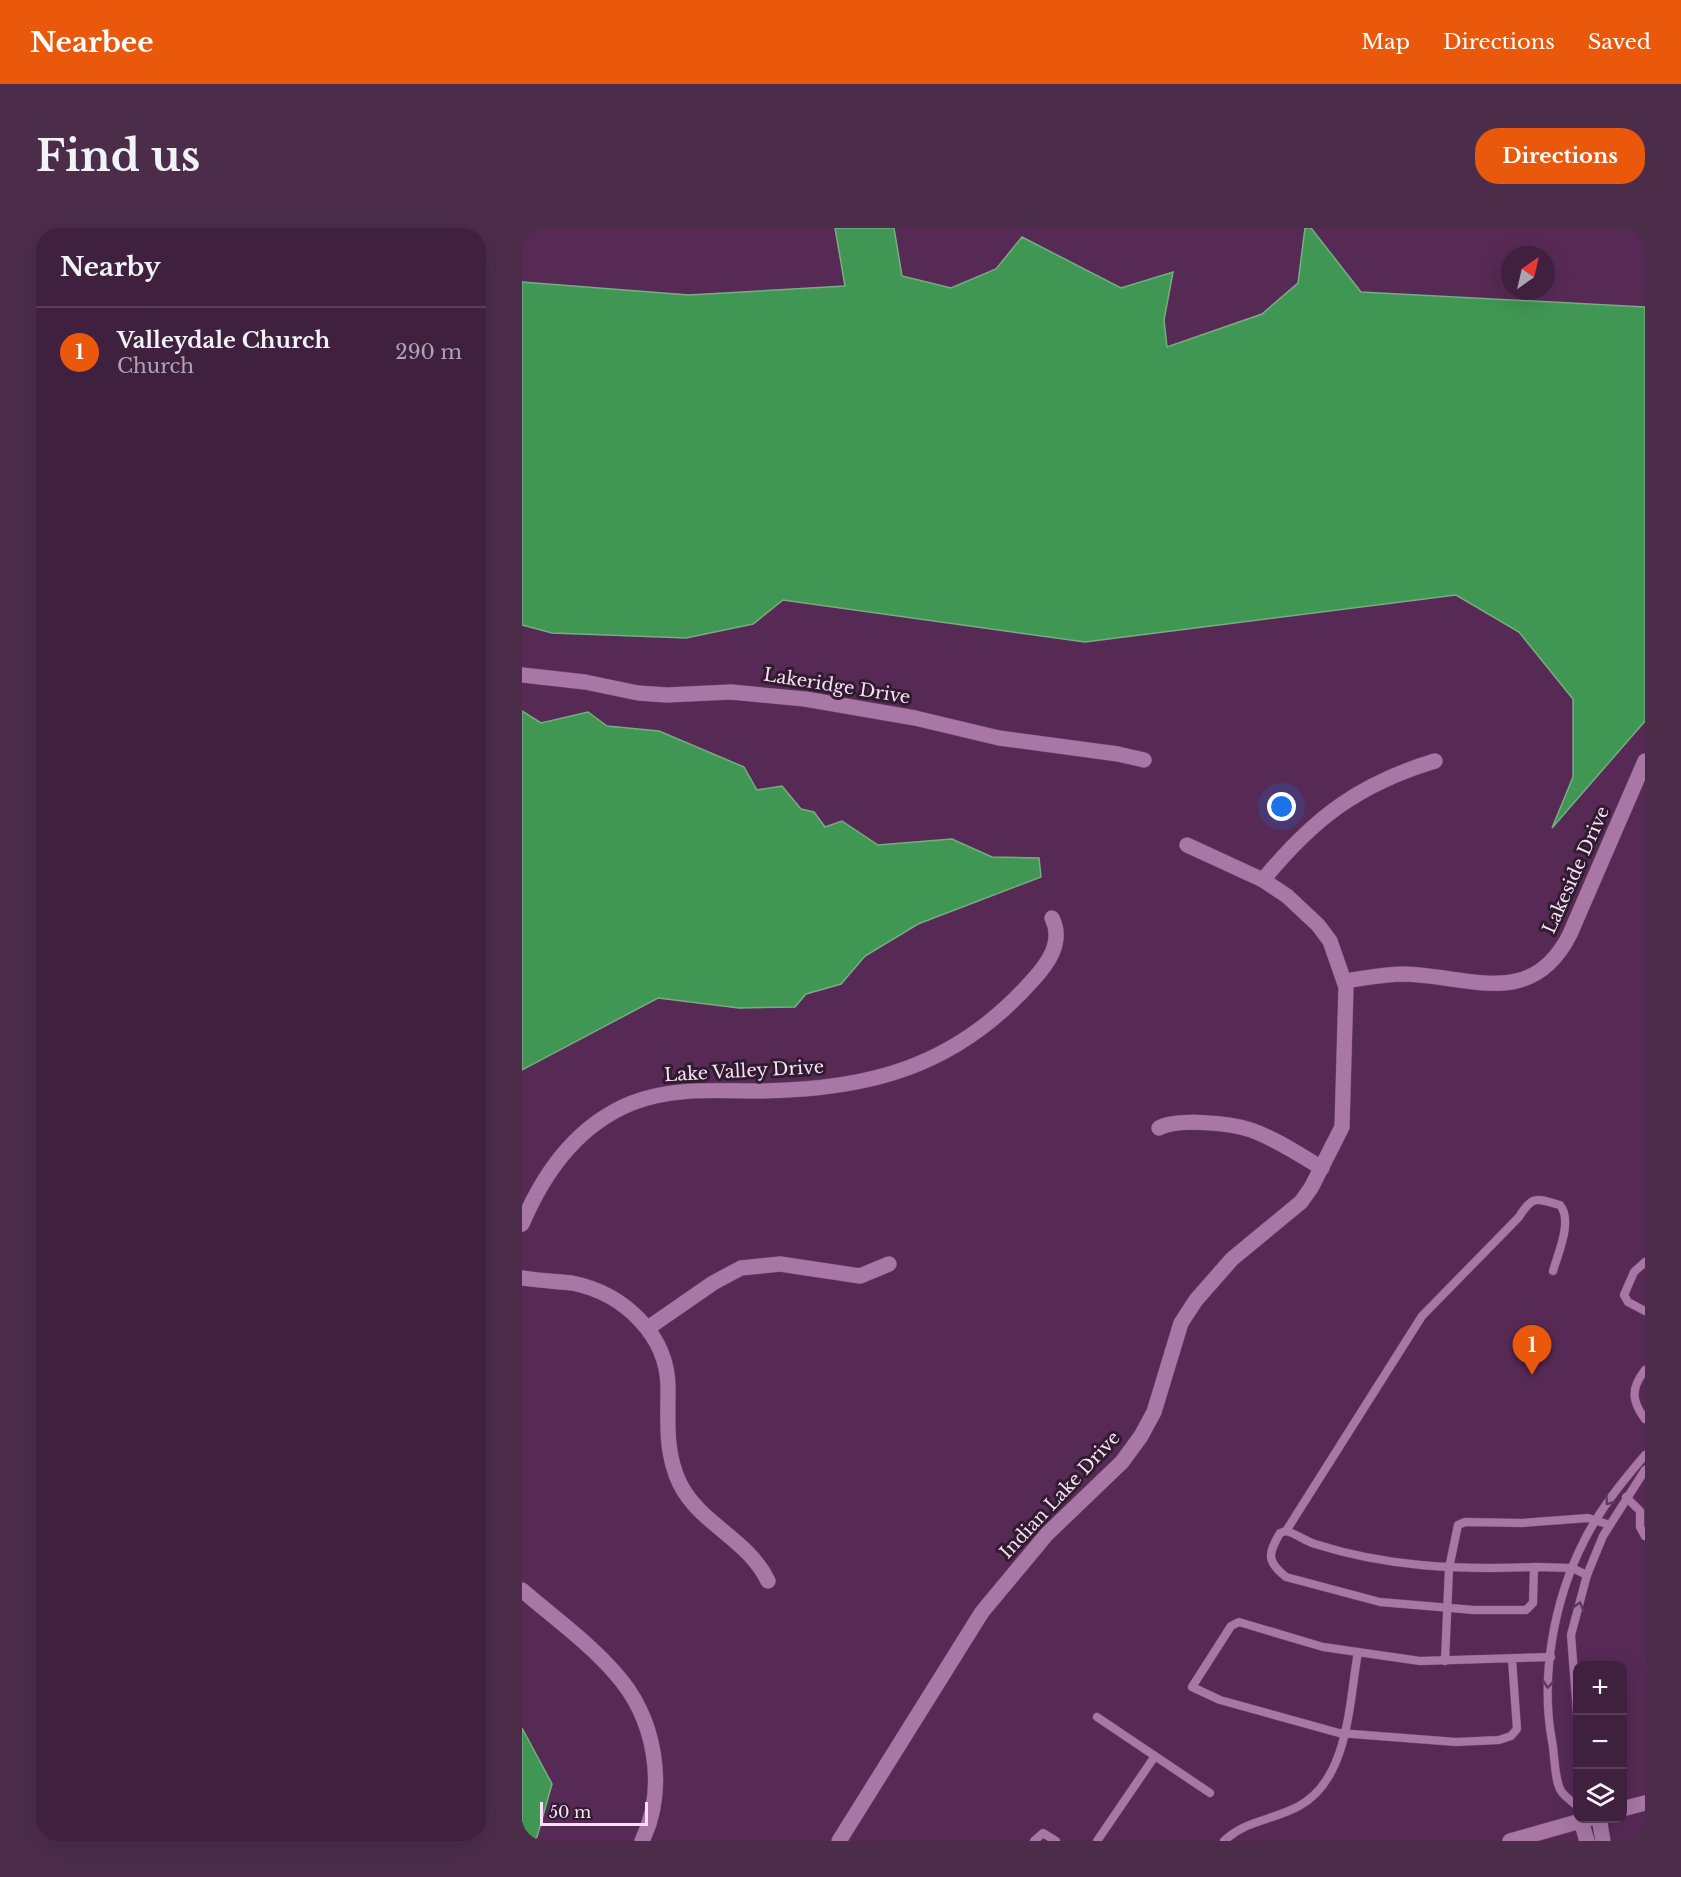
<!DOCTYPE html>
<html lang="en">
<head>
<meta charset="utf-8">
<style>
  body { margin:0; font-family:"Libre Baskerville",serif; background:#4b2d4a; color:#f1f3f6 }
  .controls { position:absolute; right:18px; bottom:18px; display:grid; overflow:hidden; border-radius:12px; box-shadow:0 6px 24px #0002 }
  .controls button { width:54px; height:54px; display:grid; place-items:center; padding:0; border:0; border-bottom:2px solid #593e59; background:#40203f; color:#f1f3f6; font:30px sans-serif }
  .compass { position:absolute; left:979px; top:18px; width:54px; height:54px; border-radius:50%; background:#40203f; box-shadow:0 6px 24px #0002; rotate:34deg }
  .scale { position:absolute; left:18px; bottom:15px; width:108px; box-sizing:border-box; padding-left:6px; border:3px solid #fadef7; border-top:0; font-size:16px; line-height:21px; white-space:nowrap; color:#fadef7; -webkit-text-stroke:4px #301c2f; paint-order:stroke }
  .you { position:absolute; left:760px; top:579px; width:21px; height:21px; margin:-15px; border:4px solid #fff; border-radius:50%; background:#1a73e8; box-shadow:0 0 0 9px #1a73e833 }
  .badge { display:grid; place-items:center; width:39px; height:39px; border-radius:50%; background:#ea580c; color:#fff; font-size:20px; font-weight:700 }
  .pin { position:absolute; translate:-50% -50px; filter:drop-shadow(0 2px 3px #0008) }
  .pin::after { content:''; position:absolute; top:32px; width:21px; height:18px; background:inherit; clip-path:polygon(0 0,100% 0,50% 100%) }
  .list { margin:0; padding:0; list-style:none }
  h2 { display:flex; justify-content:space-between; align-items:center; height:78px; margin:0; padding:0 24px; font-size:26px }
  h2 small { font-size:20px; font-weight:400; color:#aea3b0 }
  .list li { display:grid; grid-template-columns:39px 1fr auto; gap:18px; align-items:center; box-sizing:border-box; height:90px; padding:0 24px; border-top:2px solid #593e59 }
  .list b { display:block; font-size:22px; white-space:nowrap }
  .list p { margin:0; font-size:20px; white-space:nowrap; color:#aea3b0 }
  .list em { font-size:20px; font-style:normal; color:#aea3b0 }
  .icon { flex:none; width:33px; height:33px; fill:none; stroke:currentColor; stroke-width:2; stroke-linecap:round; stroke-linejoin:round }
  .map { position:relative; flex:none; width:1123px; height:1613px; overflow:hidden; border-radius:24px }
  header { display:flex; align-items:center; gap:36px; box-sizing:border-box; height:84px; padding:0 30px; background:#ea580c; color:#fff }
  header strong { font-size:28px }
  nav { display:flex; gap:33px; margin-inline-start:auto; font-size:21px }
  .intro { display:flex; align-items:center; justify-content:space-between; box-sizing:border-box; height:144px; padding:0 36px }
  h1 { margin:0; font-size:42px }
  .button { padding:15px 27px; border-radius:24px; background:#ea580c; color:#fff; font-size:21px; font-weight:700 }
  main { display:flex; gap:36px; padding:0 36px }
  aside { flex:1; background:#40203f; border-radius:24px; box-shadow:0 6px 24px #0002 }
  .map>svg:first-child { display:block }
  .water { fill:#409753; stroke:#78ac84; stroke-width:1.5 }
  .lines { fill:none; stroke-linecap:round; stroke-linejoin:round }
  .lane-casing { stroke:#704a6e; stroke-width:9 }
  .street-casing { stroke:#704a6e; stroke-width:16 }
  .secondary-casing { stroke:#704a6e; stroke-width:16 }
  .lane { stroke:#a877a5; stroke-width:8 }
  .street { stroke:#a877a5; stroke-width:15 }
  .secondary { stroke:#a877a5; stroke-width:15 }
  .oneway { stroke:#5a3c58 }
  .labels { text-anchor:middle; stroke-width:6; stroke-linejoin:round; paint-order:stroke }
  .street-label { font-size:18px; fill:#fadef7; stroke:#301c2f }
</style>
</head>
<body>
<header>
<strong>Nearbee</strong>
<nav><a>Map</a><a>Directions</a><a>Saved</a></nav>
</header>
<div class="intro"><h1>Find us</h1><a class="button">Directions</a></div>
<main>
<aside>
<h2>Nearby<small></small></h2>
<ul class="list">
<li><span class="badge">1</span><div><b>Valleydale Church</b><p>Church</p></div><em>290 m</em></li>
</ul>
</aside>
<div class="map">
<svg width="1123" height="1613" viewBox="0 0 1123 1613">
  <rect width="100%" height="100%" fill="#562a54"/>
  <g class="water">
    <polygon points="313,0 372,0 380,48 429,60 474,41 500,9 599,60 651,44 642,92 645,119 740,86 776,55 783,0 789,0 839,64 1123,79 1123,493 1030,600 1051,549 1051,471 997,404 934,367 563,414 261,372 231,396 164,410 30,405 0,397 0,54 167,67 323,58"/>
    <polygon points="0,483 19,495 66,484 85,498 137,503 222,539 235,562 260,558 279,581 292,584 303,599 320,593 356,617 430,611 470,629 517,630 519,649 396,696 343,728 319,756 284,766 273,779 217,780 136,770 0,842"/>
    <polygon points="0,1500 30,1556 15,1609 10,1613 0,1613"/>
  </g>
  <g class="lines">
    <defs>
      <g id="lane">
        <polyline points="1123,1034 1112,1044 1102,1067 1106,1074 1123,1083"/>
        <path d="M1123,1142c-14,18 -14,30 0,49"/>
        <polyline points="1104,1269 1118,1283 1118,1299 1123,1308"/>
        <path d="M764,1303l136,-215 97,-99c14,-23 18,-18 41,-12 13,16 -2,48 -7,66"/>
        <path d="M1012,1339l-1,36 -7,7h-52l-94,-8 -94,-25c-20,-16 -18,-23 -6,-44l6,-2c11,3 19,10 29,13 72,23 144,26 219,23h3l35,1 15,7"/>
        <polyline points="990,1431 995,1501 989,1508 977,1512 934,1514 817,1505 698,1472 670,1459 709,1398 717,1394 801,1419 898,1433 1029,1429"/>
        <polyline points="923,1433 927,1340 936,1297 943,1294 1000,1295 1066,1290 1088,1297"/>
        <polyline points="575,1489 688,1565"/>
        <polyline points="1056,1498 1049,1407 1065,1347 1081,1308 1123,1242"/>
        <path d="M1056,1579c-5,-5 -13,-10 -17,-16 -7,-12 -6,-36 -9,-50 -12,-65 2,-141 32,-200 16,-32 38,-59 61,-86"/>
        <polyline points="512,1613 521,1605 534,1613"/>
        <polyline points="575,1613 633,1528"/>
        <path d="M702,1613c22,-21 50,-21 75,-35 50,-27 50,-104 59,-154"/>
      </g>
      <g id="street">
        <polyline points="0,447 63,454 116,465 145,467 209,464 283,471 393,490 477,510 596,526 622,532"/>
        <path d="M741,652c50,-61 95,-96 172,-119"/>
        <path d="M823,753c20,-3 40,-7 60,-7 65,2 127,36 165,-40l75,-173"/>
        <path d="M637,900c18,-10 72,-5 92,2 25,9 49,25 71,38"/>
        <path d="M0,996c22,-52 55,-99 110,-121 40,-16 83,-12 126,-12 111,-1 197,-24 273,-109 17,-18 33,-40 21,-64"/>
        <path d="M0,1050c17,3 34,3 50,5 51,10 97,52 96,107 0,32 -3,63 12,94 21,41 68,55 88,97"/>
        <polyline points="126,1100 191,1055 219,1040 258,1036 338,1048 367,1036"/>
        <path d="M0,1362c31,27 66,52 93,83 40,44 53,114 27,168"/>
        <polyline points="1077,1590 1081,1613"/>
        <polyline points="1059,1593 1065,1613"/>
        <polyline points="317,1613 460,1384 525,1306 600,1234 619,1208 632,1184 659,1095 674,1072 710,1031 779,974 789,960 820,899 824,759 808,713 796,697 765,668 741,652 665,617"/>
      </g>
      <g id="secondary">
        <polyline points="1100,1581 1123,1575"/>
        <polyline points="988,1613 1069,1590"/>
      </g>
    </defs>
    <use href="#lane" class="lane-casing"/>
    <use href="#street" class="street-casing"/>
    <use href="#secondary" class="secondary-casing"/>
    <use href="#lane" class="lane"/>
    <use href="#street" class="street"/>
    <use href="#secondary" class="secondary"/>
  </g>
  <defs><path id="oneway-chevron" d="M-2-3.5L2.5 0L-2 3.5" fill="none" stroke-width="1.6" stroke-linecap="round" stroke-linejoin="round" transform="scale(1.5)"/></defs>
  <g class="oneway">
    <use href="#oneway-chevron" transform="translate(1087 1273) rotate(126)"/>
    <use href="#oneway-chevron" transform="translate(1057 1378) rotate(-74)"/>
    <use href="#oneway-chevron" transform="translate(1026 1456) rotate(95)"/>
  </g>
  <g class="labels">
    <g class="street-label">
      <text transform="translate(315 458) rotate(9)" y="6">Lakeridge Drive</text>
      <text transform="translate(1054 642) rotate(-66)" y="6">Lakeside Drive</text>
      <text transform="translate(222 843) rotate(-3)" y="6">Lake Valley Drive</text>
      <text transform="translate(538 1267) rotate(-47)" y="6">Indian Lake Drive</text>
    </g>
  </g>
</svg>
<div class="controls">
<button>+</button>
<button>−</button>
<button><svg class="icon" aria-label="layers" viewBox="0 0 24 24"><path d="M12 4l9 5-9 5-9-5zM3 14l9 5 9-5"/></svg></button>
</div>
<svg class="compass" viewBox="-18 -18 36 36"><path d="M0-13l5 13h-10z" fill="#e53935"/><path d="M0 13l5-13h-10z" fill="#aea3b0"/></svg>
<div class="scale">50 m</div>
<div class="you"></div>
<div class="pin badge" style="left:1010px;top:1147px">1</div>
</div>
</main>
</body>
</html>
